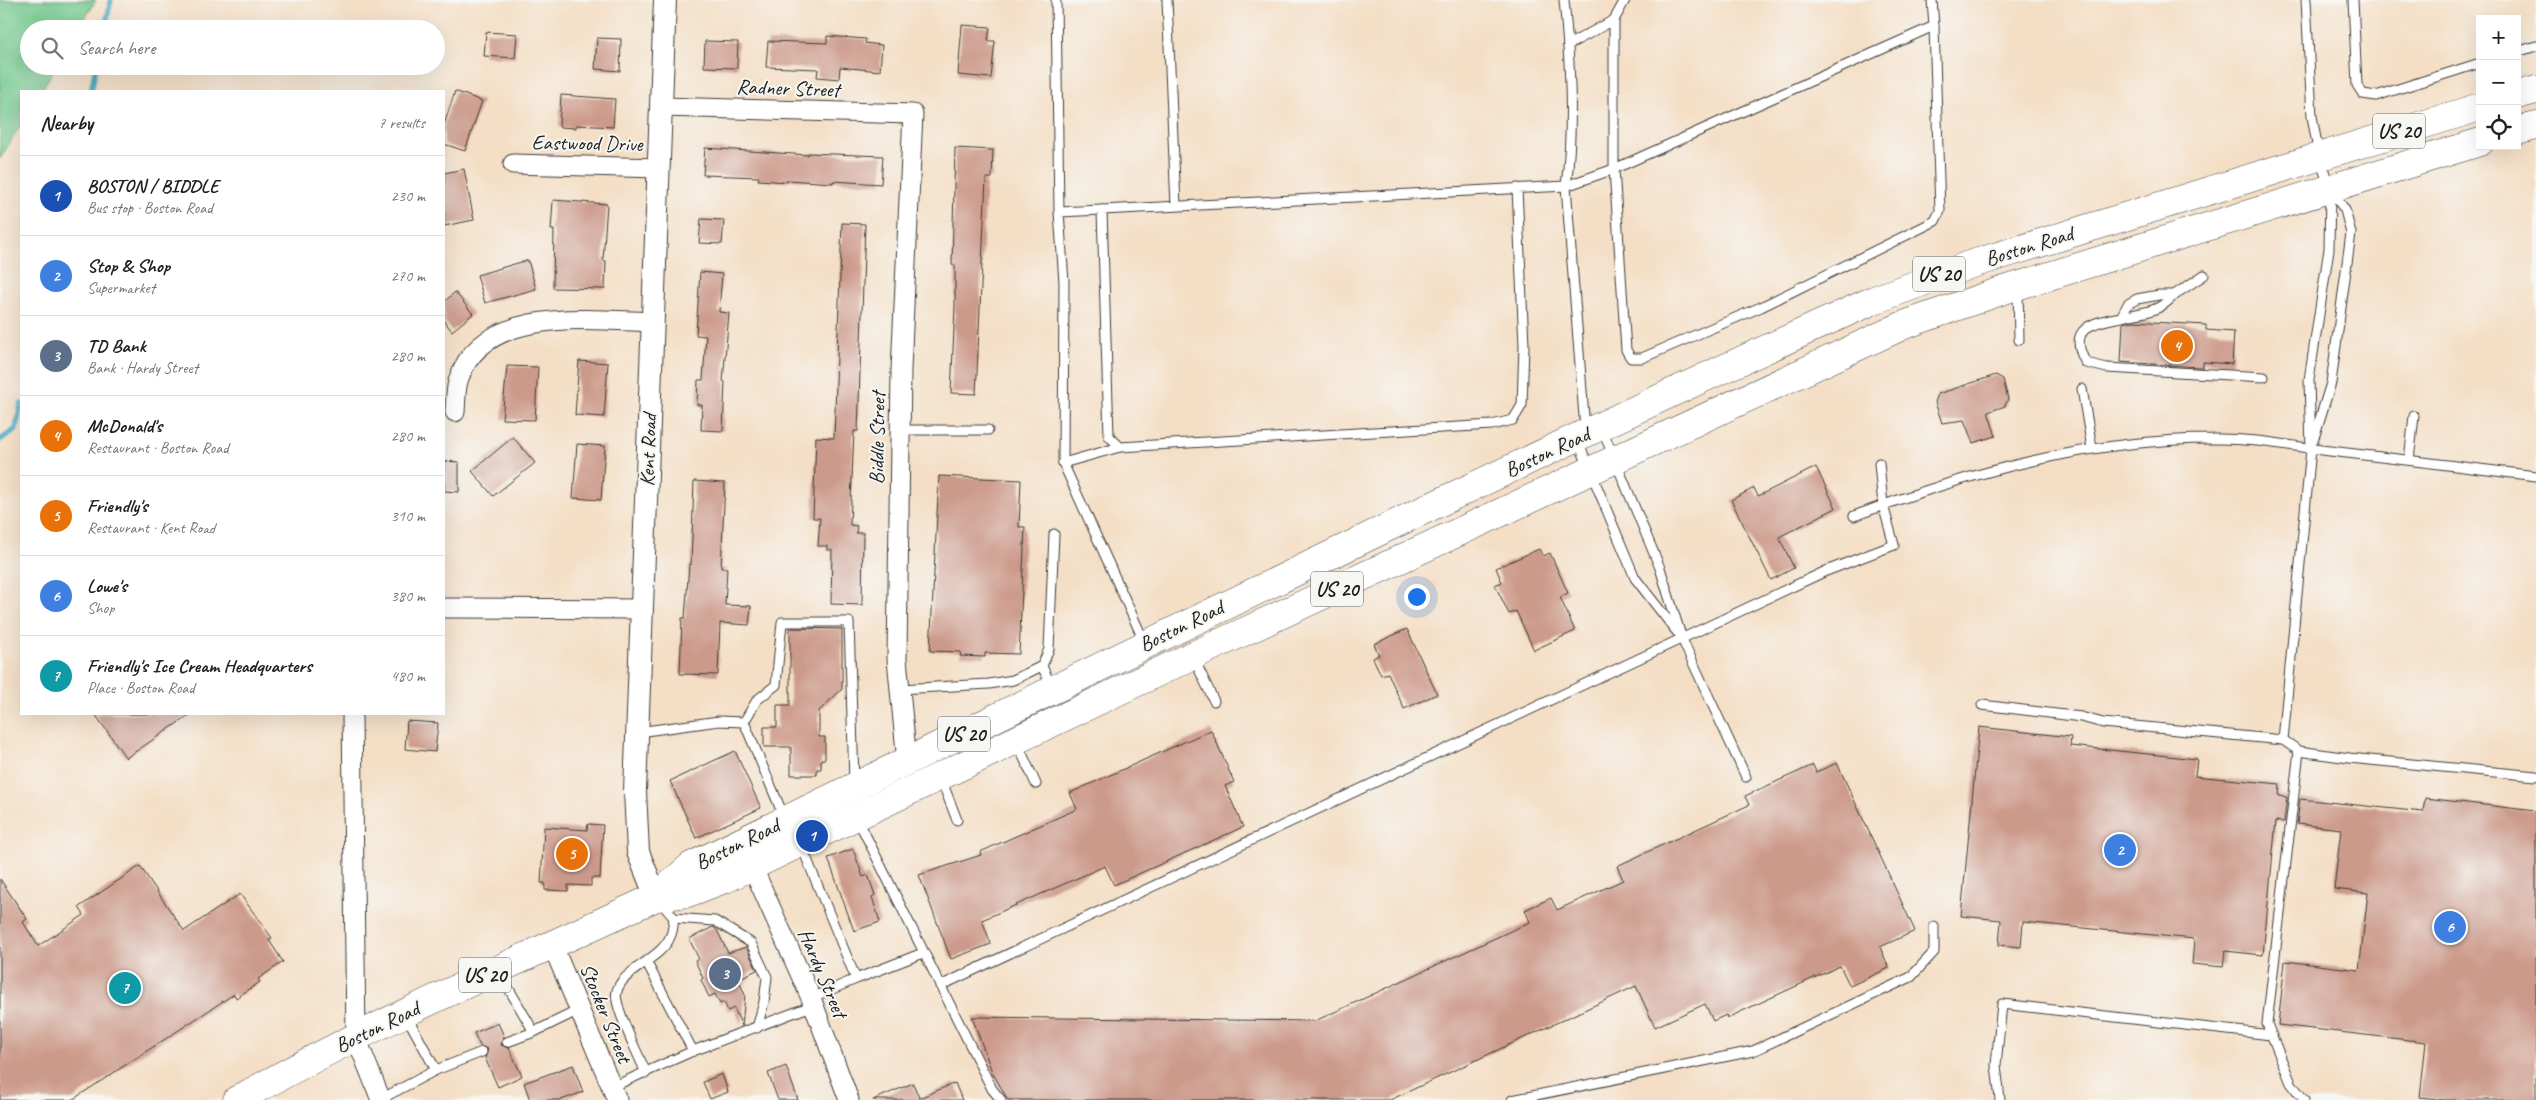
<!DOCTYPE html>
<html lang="en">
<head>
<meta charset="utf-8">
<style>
  body { margin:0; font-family:Caveat,sans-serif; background:#f6f6f6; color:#202124 }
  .controls { position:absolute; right:15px; top:15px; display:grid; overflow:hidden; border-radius:0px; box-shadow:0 5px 20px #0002 }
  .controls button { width:45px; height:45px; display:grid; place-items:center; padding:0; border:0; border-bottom:1px solid #e0e0e0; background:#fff; color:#202124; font:25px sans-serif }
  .you { position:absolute; left:1416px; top:596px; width:18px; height:18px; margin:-12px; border:4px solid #fff; border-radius:50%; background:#1a73e8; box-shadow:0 0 0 8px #1a73e833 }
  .badge { display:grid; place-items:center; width:32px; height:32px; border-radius:50%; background:#c8321e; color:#fff; font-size:16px; font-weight:700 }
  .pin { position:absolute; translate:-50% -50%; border:2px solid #fff; box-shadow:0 1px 5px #0006 }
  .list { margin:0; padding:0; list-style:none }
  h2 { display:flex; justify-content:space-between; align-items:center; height:65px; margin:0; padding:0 20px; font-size:21px }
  h2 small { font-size:16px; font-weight:400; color:#757577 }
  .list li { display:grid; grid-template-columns:32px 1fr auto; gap:15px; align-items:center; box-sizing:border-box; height:80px; padding:0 20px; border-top:1px solid #e0e0e0 }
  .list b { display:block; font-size:19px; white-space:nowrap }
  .list p { margin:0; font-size:16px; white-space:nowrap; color:#757577 }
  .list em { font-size:16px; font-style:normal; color:#757577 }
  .icon { flex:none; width:28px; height:28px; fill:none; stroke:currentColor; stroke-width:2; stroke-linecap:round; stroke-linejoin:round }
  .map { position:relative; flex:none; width:2536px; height:1100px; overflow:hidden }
  .search { position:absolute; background:#fff; box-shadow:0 5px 20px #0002; left:20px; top:20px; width:425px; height:55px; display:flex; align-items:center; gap:12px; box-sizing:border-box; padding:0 18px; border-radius:28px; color:#757577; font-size:19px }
  .panel { position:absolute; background:#fff; box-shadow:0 5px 20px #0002; left:20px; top:90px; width:425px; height:625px; border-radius:0px }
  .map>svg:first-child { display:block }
  .green { fill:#73c98e; stroke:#487255 }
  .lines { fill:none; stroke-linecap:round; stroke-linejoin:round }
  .stream { stroke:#41a8c2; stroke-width:5.5 }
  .building { fill:#cc9a8a }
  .service-casing { stroke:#3c3936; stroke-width:11 }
  .minor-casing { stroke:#3c3936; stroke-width:21 }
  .tertiary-casing { stroke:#3c3936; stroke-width:24 }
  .primary-casing { stroke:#3c3936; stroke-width:29 }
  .service { stroke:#fff; stroke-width:9 }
  .minor { stroke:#fff; stroke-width:19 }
  .tertiary { stroke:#fff; stroke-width:22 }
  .primary { stroke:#fff; stroke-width:28 }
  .labels { text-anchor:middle; stroke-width:4; stroke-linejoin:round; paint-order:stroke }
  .shield { fill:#f6f6f2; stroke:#5d5d5c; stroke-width:1 }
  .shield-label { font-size:20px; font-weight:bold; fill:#1c1c1c }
  .street-label { font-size:21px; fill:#1c1c1c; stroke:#f6f6f2 }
</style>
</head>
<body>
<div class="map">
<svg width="2536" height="1100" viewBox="0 0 2536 1100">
  <rect width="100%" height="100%" fill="#f6f6f2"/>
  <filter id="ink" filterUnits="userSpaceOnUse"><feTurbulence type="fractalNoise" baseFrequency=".02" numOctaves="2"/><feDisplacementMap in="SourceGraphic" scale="10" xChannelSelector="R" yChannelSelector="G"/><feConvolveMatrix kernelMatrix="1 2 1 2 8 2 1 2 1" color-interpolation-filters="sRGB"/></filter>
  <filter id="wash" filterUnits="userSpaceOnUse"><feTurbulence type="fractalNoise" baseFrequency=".0096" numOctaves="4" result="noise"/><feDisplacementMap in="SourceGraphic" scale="20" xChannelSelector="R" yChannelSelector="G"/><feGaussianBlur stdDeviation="1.12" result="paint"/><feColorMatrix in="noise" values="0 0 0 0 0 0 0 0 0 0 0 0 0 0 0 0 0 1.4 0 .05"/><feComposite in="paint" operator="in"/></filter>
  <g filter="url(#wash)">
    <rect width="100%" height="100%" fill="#f4dfc6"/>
    <polygon class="green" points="0,0 96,0 79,29 29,29 29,66 56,66 41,91 21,91 21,124 0,159"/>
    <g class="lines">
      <g class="stream">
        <polyline points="105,29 111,0"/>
        <polyline points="91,91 96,66"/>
        <polyline points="0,440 16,429 21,404"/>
      </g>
    </g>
    <g id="blocks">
      <g class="building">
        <polygon points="962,25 990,27 988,41 995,41 991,78 958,75"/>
        <polygon points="486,32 517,34 515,58 484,56"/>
        <polygon points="827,36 866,39 865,43 882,45 880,71 840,67 839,79 817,77 818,69 766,67 768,41 827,43"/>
        <polygon points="597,38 621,39 620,71 595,69"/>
        <polygon points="705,41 738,42 737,68 704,67"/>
        <polygon points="455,91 482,101 465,151 444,144 444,125"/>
        <polygon points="561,95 615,99 613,127 576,125 576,128 559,127"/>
        <polygon points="705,148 808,155 808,153 883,156 881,184 833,181 833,183 787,180 787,182 758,180 759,177 703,175"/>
        <polygon points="955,148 993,150 992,178 986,178 976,394 951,393 955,307 955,265 952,265"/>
        <polygon points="464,169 474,220 444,226 444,173"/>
        <polygon points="553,200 607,204 603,260 606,261 605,289 553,288 554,230 551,230"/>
        <polygon points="701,219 724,220 722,244 699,243"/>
        <polygon points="842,223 865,224 858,431 854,431 850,525 857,526 856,533 863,533 862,605 831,604 832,550 827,550 827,546 818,546 820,518 813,518 816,437 834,438"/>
        <polygon points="528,260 536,289 485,303 477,275"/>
        <polygon points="700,272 722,274 719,312 729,313 723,381 725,382 723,431 701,430 702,405 697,405 698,380 703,380 706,336 696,335"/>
        <polygon points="455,292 473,314 452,331 444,321 444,302"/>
        <polygon points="2133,321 2206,325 2206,330 2234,332 2232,364 2203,362 2203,367 2199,367 2121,362 2123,323"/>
        <polygon points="579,361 608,363 604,417 575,415"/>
        <polygon points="507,366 538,367 535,420 502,419"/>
        <polygon points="1996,375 2003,379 2008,399 2005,406 1988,412 1996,436 1973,443 1964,420 1942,423 1935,402 1938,394"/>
        <polygon points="513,437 535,463 493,496 472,471"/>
        <polygon points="577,444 605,446 601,500 573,498"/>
        <polygon points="444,461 459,462 459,492 444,491"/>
        <polygon points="1816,467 1836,508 1779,537 1794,568 1771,580 1731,500 1754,488 1758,496"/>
        <polygon points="939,476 1021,480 1019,527 1025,527 1019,654 985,653 985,657 960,656 961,652 930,651"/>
        <polygon points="694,481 725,483 721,568 727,568 725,605 751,606 749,625 720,623 718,675 680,674 682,618 685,618 689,565 691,565"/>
        <polygon points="1539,549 1543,556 1550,553 1568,593 1560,597 1575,631 1534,650 1516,611 1509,614 1495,585 1502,582 1496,568"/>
        <polygon points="790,628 842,629 842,689 819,711 819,737 825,737 825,759 821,759 821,769 817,769 817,775 791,775 791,747 764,747 764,727 777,727 777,705 790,705"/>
        <polygon points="1407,629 1437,694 1404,709 1388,673 1381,675 1373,658 1379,655 1374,644"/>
        <polygon points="95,714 191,714 126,758"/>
        <polygon points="407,721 438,723 435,752 405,749"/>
        <polygon points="1979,727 2071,737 2070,746 2197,759 2195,776 2280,784 2279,796 2287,797 2284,822 2276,821 2263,955 2225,951 2223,967 2192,964 2194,939 2023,922 2021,947 1999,945 2001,920 1961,916"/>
        <polygon points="1211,730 1234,782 1225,786 1243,827 1114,885 1105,866 982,920 991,944 951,959 919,875 981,855 980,852 1077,809 1070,793"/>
        <polygon points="735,751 761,808 696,838 670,781"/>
        <polygon points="1837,763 1915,931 1880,947 1889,968 1850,986 1840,966 1727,1018 1726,1015 1713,1021 1705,1004 1655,1027 1636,986 1390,1100 1008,1100 992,1072 972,1017 1315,1021 1530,922 1525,910 1551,898 1557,910 1623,880 1617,866 1749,805 1745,796 1813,765 1816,772"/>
        <polygon points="2425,798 2536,811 2536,1100 2445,1100 2420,1097 2426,1042 2278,1025 2285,961 2359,970 2368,893 2334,889 2341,829 2297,824 2300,799 2423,812"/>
        <polygon points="588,824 603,825 600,878 591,878 591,886 568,885 568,891 545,890 545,883 541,883 544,827 587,830"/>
        <polygon points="853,849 863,877 868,875 875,895 872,897 880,922 854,931 828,858"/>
        <polygon points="140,866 184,931 240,894 272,938 269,940 283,962 258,979 260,982 236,998 234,994 72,1100 0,1100 0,879 27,919 23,922 38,946 84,915 79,907"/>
        <polygon points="713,927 717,930 728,953 746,947 757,970 738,979 745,995 742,1026 734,1008 728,1011 724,1002 720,1004 715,994 709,997 701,980 703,978 695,961 699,959 689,939"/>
        <polygon points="498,1023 504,1036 501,1045 509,1048 522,1076 498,1087 485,1058 488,1049 480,1046 474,1033"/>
        <polygon points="573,1065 583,1092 561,1100 530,1100 524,1083"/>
        <polygon points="786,1066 798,1100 778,1100 768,1073"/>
        <polygon points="722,1074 728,1092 710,1099 703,1082"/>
        <polygon points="913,1083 919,1098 955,1083 962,1100 873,1100"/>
      </g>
    </g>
  </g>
  <g filter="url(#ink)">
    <use href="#blocks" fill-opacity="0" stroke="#3c3936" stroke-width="1"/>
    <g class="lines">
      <defs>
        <g id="service">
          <polyline points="1056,0 1059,212"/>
          <polyline points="1167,0 1176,206"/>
          <polyline points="1932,0 1934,26"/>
          <polyline points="2306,0 2312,116 2319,156 2330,189 2345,210 2351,233 2331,383 2313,441"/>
          <polyline points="2353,0 2357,85 2363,94 2376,96 2480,63"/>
          <polyline points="1568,45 1614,20 1625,0"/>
          <polyline points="2517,52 2536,46"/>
          <path d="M1517,188l7,157 -2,60 -9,15 -21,5 -372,22 -11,-11 -7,-226c155,-9 310,-17 464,-24 8,-61 4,-124 -2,-186"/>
          <polyline points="2330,191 2329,249 2309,380 2311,449 2283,740 2299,751 2349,758 2536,776"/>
          <path d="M2204,275l-30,20h-15l-22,4 -9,5 -7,13c-28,5 -55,11 -35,46l21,5 157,9"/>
          <polyline points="2018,290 2019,340"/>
          <path d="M2121,317c23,-5 37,-4 53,-22"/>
          <polyline points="2082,389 2092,448"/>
          <polyline points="1585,429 1566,186 1614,169 1934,26 1940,211 1935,221 1761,307 1642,358 1631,358 1626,350 1614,169 1614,20"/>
          <polyline points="1602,429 1660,568 1682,639 1746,777"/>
          <polyline points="900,430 988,430"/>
          <polyline points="1578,441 1635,578 1677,632"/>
          <polyline points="1120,447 1063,463 1144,641"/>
          <polyline points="2409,460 2414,416"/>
          <polyline points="1063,463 1064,282 1059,212 1102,210"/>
          <path d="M1854,516c114,-43 236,-77 359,-77 39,-1 78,7 117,12 69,8 137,16 206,25"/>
          <polyline points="1194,659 1214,701"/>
          <polyline points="1042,666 1049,649 1054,534"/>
          <polyline points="900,689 989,684 1013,680 1042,666 1052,688"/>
          <polyline points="1982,705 2081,717 2103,723 2283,740"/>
          <polyline points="638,732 719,721 744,722"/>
          <polyline points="1017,743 1036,784"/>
          <polyline points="2299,751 2267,1024 2291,1083 2304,1100"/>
          <polyline points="941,779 957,820"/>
          <polyline points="784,817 744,722 757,700 776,685 782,622 849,622 854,782"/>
          <polyline points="857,818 992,1089 1001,1100"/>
          <polyline points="802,847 856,979 811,998"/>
          <polyline points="659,900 674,918 715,921 751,943 767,977 764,1002 757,1028"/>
          <polyline points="647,963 693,1051"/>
          <polyline points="499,972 534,1032 579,1010"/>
          <polyline points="856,979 923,953"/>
          <polyline points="940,986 1826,571 1894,545 1883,505 1879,463"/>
          <polyline points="507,1042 534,1032"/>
          <polyline points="436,1070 482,1052"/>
          <path d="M646,1073c-9,-22 -24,-49 -29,-72 -7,-28 43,-39 53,-64 3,-5 3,-13 4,-19"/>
          <polyline points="612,1087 693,1051 814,1005"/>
          <polyline points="381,1099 436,1070 406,1015"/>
          <polyline points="1512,1100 1753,1051 1911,977 1934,952 1934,926"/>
          <polyline points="2000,1100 1996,1065 2002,1004 2271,1035"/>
        </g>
        <g id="minor">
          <polyline points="662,107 913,114 901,370 897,659 907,762"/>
          <polyline points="513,164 659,168"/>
          <path d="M455,412c1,-10 0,-23 4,-34 25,-73 135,-58 194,-56"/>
          <polyline points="444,608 642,609"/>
          <polyline points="352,714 356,1037 381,1100"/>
          <polyline points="752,866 811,998 849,1100"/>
          <polyline points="552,944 617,1100"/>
        </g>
        <polyline id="tertiary" points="656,897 638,852 635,791 665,0"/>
        <g id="primary">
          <polyline points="2517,95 2536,90"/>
          <polyline points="2517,131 2536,126"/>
          <path d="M656,897l35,-31c393,-190 784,-386 1183,-566l95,-35 511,-158"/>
          <path d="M237,1100c135,-76 278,-138 419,-203l32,-4 37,-14 467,-223 712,-331 97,-34 479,-149"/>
        </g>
      </defs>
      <use href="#service" class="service-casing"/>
      <use href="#minor" class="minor-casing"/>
      <use href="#tertiary" class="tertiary-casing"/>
      <use href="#primary" class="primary-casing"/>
      <use href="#service" class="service"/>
      <use href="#minor" class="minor"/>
      <use href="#tertiary" class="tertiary"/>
      <use href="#primary" class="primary"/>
    </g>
  </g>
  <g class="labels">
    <g class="shield">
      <rect x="2373" y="113.5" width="52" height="35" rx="4"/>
      <rect x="1913" y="256.5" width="52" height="35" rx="4"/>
      <rect x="1311" y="571.5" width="52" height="35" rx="4"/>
      <rect x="938" y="716.5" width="52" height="35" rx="4"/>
      <rect x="459" y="957.5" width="52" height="35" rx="4"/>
    </g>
    <g class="shield-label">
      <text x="2399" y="138">US 20</text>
      <text x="1939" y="281">US 20</text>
      <text x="1337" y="596">US 20</text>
      <text x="964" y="741">US 20</text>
      <text x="485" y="982">US 20</text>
    </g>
    <g class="street-label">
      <text transform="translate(788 88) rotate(2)" y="7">Radner Street</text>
      <text transform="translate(587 143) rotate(1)" y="7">Eastwood Drive</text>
      <text transform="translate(2029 246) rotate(-17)" y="7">Boston Road</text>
      <text transform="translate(877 438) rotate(-89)" y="7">Biddle Street</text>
      <text transform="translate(648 450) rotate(-88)" y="7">Kent Road</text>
      <text transform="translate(1547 452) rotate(-25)" y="7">Boston Road</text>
      <text transform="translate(1181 626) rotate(-26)" y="7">Boston Road</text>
      <text transform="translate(737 844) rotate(-26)" y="7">Boston Road</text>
      <text transform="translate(823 973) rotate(67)" y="7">Hardy Street</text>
      <text transform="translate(606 1013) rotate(68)" y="7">Stocker Street</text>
      <text transform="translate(377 1027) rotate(-26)" y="7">Boston Road</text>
    </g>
  </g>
</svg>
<div class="controls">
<button>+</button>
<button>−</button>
<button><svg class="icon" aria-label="locate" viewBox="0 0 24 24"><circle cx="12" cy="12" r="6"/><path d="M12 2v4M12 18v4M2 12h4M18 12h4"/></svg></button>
</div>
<div class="you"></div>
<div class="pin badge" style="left:812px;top:836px;background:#1a4fb4">1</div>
<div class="pin badge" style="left:2120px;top:850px;background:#3f7fe0">2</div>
<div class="pin badge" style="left:725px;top:974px;background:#5c6f8a">3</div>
<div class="pin badge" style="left:2177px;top:346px;background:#e8710a">4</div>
<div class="pin badge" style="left:572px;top:854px;background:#e8710a">5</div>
<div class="pin badge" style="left:2450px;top:927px;background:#3f7fe0">6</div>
<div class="pin badge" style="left:125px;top:988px;background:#0f9aa8">7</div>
<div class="search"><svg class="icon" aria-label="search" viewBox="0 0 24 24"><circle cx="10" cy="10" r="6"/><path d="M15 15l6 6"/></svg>Search here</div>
<section class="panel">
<h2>Nearby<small>7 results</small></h2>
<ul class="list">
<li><span class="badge" style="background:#1a4fb4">1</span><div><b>BOSTON / BIDDLE</b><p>Bus stop · Boston Road</p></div><em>230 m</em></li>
<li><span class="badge" style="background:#3f7fe0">2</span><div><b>Stop &amp; Shop</b><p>Supermarket</p></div><em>270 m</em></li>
<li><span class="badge" style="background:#5c6f8a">3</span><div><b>TD Bank</b><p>Bank · Hardy Street</p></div><em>280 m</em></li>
<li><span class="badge" style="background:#e8710a">4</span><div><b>McDonald's</b><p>Restaurant · Boston Road</p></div><em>280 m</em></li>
<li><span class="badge" style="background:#e8710a">5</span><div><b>Friendly's</b><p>Restaurant · Kent Road</p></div><em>310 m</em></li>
<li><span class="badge" style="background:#3f7fe0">6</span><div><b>Lowe's</b><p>Shop</p></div><em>380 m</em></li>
<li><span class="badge" style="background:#0f9aa8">7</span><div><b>Friendly's Ice Cream Headquarters</b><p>Place · Boston Road</p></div><em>480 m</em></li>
</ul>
</section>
</div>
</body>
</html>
